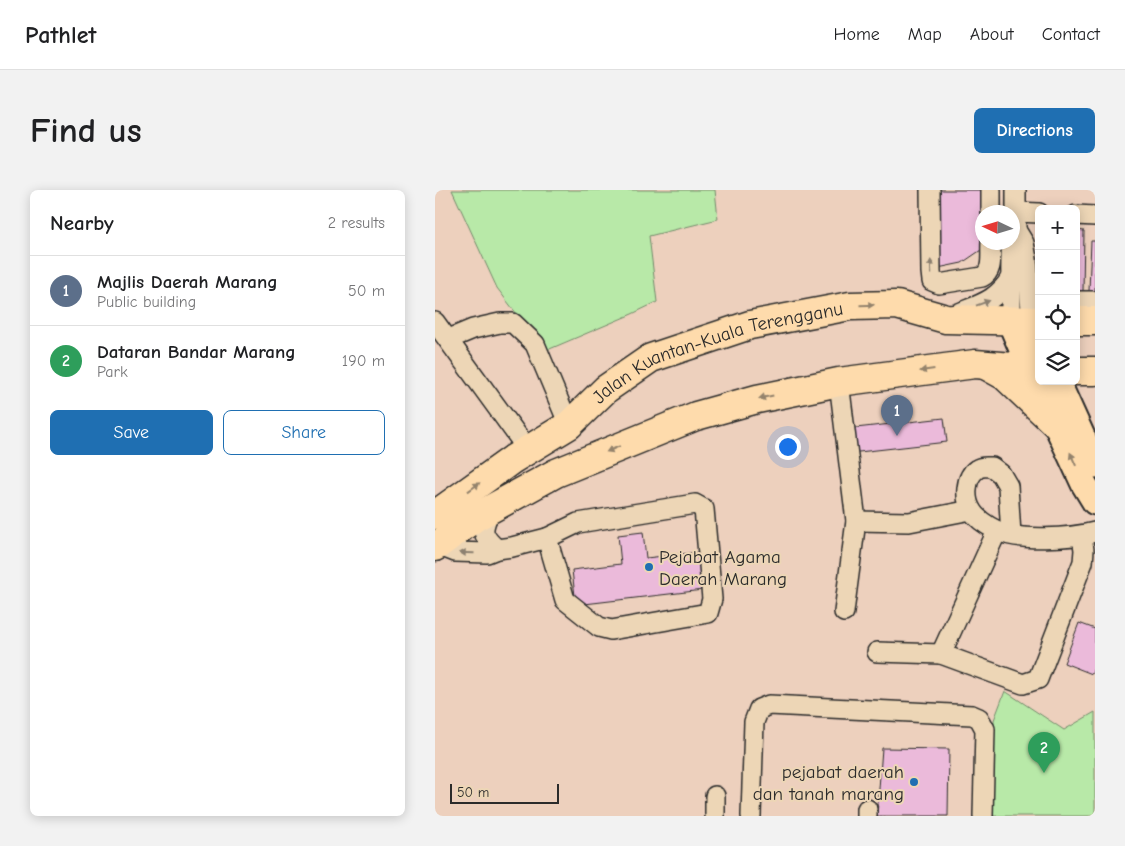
<!DOCTYPE html>
<html lang="en">
<head>
<meta charset="utf-8">
<style>
  body { margin:0; font-family:"Comic Neue",sans-serif; background:#f2f2f2; color:#202124 }
  .controls { position:absolute; right:15px; top:15px; display:grid; overflow:hidden; border-radius:8px; box-shadow:0 2px 12px #0003 }
  .controls button { width:45px; height:45px; display:grid; place-items:center; padding:0; border:0; border-bottom:1px solid #e0e0e0; background:#fff; color:#202124; font:25px sans-serif }
  .compass { position:absolute; left:540px; top:15px; width:45px; height:45px; border-radius:50%; background:#fff; box-shadow:0 2px 12px #0003; rotate:274deg }
  .scale { position:absolute; left:15px; bottom:12px; width:109px; box-sizing:border-box; padding-left:5px; border:2px solid #2b2b2b; border-top:0; font-size:14px; line-height:18px; white-space:nowrap; color:#2b2b2b; -webkit-text-stroke:4px #edd6b6; paint-order:stroke }
  .you { position:absolute; left:352px; top:256px; width:18px; height:18px; margin:-12px; border:4px solid #fff; border-radius:50%; background:#1a73e8; box-shadow:0 0 0 8px #1a73e833 }
  .badge { display:grid; place-items:center; width:32px; height:32px; border-radius:50%; background:#1f6fb2; color:#fff; font-size:16px; font-weight:700 }
  .pin { position:absolute; translate:-50% -41px; filter:drop-shadow(0 1px 2px #0008) }
  .pin::after { content:''; position:absolute; top:26px; width:18px; height:15px; background:inherit; clip-path:polygon(0 0,100% 0,50% 100%) }
  .list { margin:0; padding:0; list-style:none }
  h2 { display:flex; justify-content:space-between; align-items:center; height:65px; margin:0; padding:0 20px; font-size:21px }
  h2 small { font-size:16px; font-weight:400; color:#757577 }
  .list li { display:grid; grid-template-columns:32px 1fr auto; gap:15px; align-items:center; box-sizing:border-box; height:70px; padding:0 20px; border-top:1px solid #e0e0e0 }
  .list b { display:block; font-size:19px; white-space:nowrap }
  .list p { margin:0; font-size:16px; white-space:nowrap; color:#757577 }
  .list em { font-size:16px; font-style:normal; color:#757577 }
  .actions { display:flex; gap:10px; padding:15px 20px }
  .actions a { flex:1; padding:11px 0; border:1px solid #1f6fb2; border-radius:8px; text-align:center; font-size:18px; color:#1f6fb2 }
  .actions .main { background:#1f6fb2; color:#fff }
  .icon { flex:none; width:28px; height:28px; fill:none; stroke:currentColor; stroke-width:2; stroke-linecap:round; stroke-linejoin:round }
  .map { position:relative; flex:none; width:660px; height:626px; overflow:hidden; border-radius:8px }
  header { display:flex; align-items:center; gap:30px; box-sizing:border-box; height:70px; padding:0 25px; background:#fff; border-bottom:1px solid #e0e0e0 }
  header strong { font-size:24px }
  nav { display:flex; gap:28px; margin-inline-start:auto; font-size:18px }
  .intro { display:flex; align-items:center; justify-content:space-between; box-sizing:border-box; height:120px; padding:0 30px }
  h1 { margin:0; font-size:35px }
  .button { padding:12px 22px; border-radius:8px; background:#1f6fb2; color:#fff; font-size:18px; font-weight:700 }
  main { display:flex; gap:30px; padding:0 30px }
  aside { flex:1; background:#fff; border-radius:8px; box-shadow:0 2px 12px #0003 }
  .map>svg:first-child { display:block }
  .green { fill:#b8e9a8; stroke:#728a6a }
  .building { fill:#ebbada; stroke:#2b2b2b }
  .lines { fill:none; stroke-linecap:round; stroke-linejoin:round }
  .minor-casing { stroke:#2b2b2b; stroke-width:22 }
  .major-casing { stroke:#2b2b2b; stroke-width:29 }
  .highway-casing { stroke:#2b2b2b; stroke-width:31 }
  .minor { stroke:#edd6b6; stroke-width:19 }
  .major { stroke:#fedbac; stroke-width:25 }
  .highway { stroke:#fedbac; stroke-width:28 }
  .oneway { fill:#8c8070 }
  .oneway2 { fill:#94836c }
  .poi-dot { fill:#1f6fb2; stroke:#edd6b6; stroke-width:2 }
  .labels { text-anchor:middle; stroke-width:4; stroke-linejoin:round; paint-order:stroke }
  .street-label { font-size:19px; fill:#2b2b2b; stroke:#edd6b6 }
  .poi-label { font-size:19px; fill:#2b2b2b; stroke:#edd6b6; text-anchor:start }
</style>
</head>
<body>
<header>
<strong>Pathlet</strong>
<nav><a>Home</a><a>Map</a><a>About</a><a>Contact</a></nav>
</header>
<div class="intro"><h1>Find us</h1><a class="button">Directions</a></div>
<main>
<aside>
<h2>Nearby<small>2 results</small></h2>
<ul class="list">
<li><span class="badge" style="background:#5c6f8a">1</span><div><b>Majlis Daerah Marang</b><p>Public building</p></div><em>50 m</em></li>
<li><span class="badge" style="background:#2e9e5b">2</span><div><b>Dataran Bandar Marang</b><p>Park</p></div><em>190 m</em></li>
</ul>
<div class="actions"><a class="main">Save</a><a>Share</a></div>
</aside>
<div class="map">
<svg width="660" height="626" viewBox="0 0 660 626">
  <rect width="100%" height="100%" fill="#edd0bd"/>
  <filter id="ink" filterUnits="userSpaceOnUse"><feTurbulence type="fractalNoise" baseFrequency=".02" numOctaves="2"/><feDisplacementMap in="SourceGraphic" scale="10" xChannelSelector="R" yChannelSelector="G"/><feConvolveMatrix kernelMatrix="1 2 1 2 8 2 1 2 1" color-interpolation-filters="sRGB"/></filter>
  <g filter="url(#ink)">
    <g class="green">
      <polygon points="17,0 280,0 283,29 214,46 222,112 197,124 110,161 62,98"/>
      <polygon points="570,501 629,540 660,522 660,626 558,626 559,530"/>
    </g>
    <g class="building">
      <polygon points="504,0 546,0 546,60 527,73 503,78"/>
      <polygon points="641,40 649,41 648,101 641,100"/>
      <polygon points="656,51 660,51 660,101 654,101"/>
      <polygon points="509,228 512,252 415,263 412,239"/>
      <polygon points="208,342 211,368 264,362 268,400 141,415 137,380 186,374 183,345"/>
      <polygon points="644,433 660,439 660,474 657,484 629,473"/>
      <polygon points="447,558 514,559 513,626 442,626"/>
    </g>
    <g class="lines">
      <defs>
        <g id="minor">
          <path d="M495,0l1,82 1,9 7,3 43,-7c12,-6 8,-22 9,-35"/>
          <polyline points="556,22 556,0"/>
          <polyline points="581,22 604,23"/>
          <polyline points="641,25 660,26"/>
          <polyline points="581,40 589,53 592,69 597,131"/>
          <polyline points="578,51 581,40 581,0"/>
          <polyline points="641,111 660,111"/>
          <path d="M517,126c24,-11 45,-14 59,-39"/>
          <path d="M575,131c3,-26 -1,-52 2,-79"/>
          <polyline points="0,132 93,260"/>
          <polyline points="14,149 38,139 65,133 78,133 100,154 134,235"/>
          <polyline points="404,192 421,331 409,422"/>
          <polygon points="260,314 269,319 277,409 273,423 176,440 164,437 130,410 112,348 143,333"/>
          <path d="M56,318c-8,20 -13,25 6,41"/>
          <polyline points="421,331 474,332 536,320"/>
          <path d="M576,345l-3,-49 -7,-12 -9,-7c-5,0 -11,-1 -15,2 -12,8 -13,30 -5,42 5,8 16,15 24,19 21,12 76,8 99,2"/>
          <polyline points="2,355 20,362 52,363 62,359 77,357 112,348"/>
          <polyline points="442,462 506,464 588,494 603,489 648,372 649,360 647,346"/>
          <polyline points="506,464 562,341"/>
          <polyline points="280,606 280,626"/>
          <polyline points="316,626 319,532 324,519 334,515 537,525 544,528 550,539 548,626"/>
          <polyline points="432,626 432,619"/>
        </g>
        <g id="major">
          <polyline points="575,131 595,178 649,294 660,312"/>
          <polyline points="597,131 604,148"/>
          <polyline points="622,191 660,275"/>
        </g>
        <g id="highway">
          <polyline points="641,131 660,131"/>
          <polyline points="552,176 570,186 623,236"/>
          <polyline points="641,181 660,181"/>
          <path id="s1" d="M0,325l78,-56 56,-34 37,-36 45,-31 99,-33 100,-19 47,-1 49,14 93,2"/>
          <polyline points="0,357 41,327 121,283 261,226 322,209 404,192 540,174 604,179"/>
        </g>
      </defs>
      <use href="#minor" class="minor-casing"/>
      <use href="#major" class="major-casing"/>
      <use href="#highway" class="highway-casing"/>
      <use href="#minor" class="minor"/>
      <use href="#major" class="major"/>
      <use href="#highway" class="highway"/>
    </g>
    <defs><path id="oneway-solid" d="M-6-.8H1V-3.2L6.5 0L1 3.2V.8H-6Z" transform="scale(1.25)"/></defs>
    <g class="oneway">
      <use href="#oneway-solid" transform="translate(496 77) rotate(-92)"/>
      <use href="#oneway-solid" transform="translate(548 113) rotate(-20)"/>
      <use href="#oneway-solid" transform="translate(32 363) rotate(-179)"/>
    </g>
    <g class="oneway2">
      <use href="#oneway-solid" transform="translate(432 115) rotate(-1)"/>
      <use href="#oneway-solid" transform="translate(492 180) rotate(172)"/>
      <use href="#oneway-solid" transform="translate(331 207) rotate(168)"/>
      <use href="#oneway-solid" transform="translate(178 259) rotate(157)"/>
      <use href="#oneway-solid" transform="translate(638 269) rotate(-114)"/>
      <use href="#oneway-solid" transform="translate(39 297) rotate(-36)"/>
    </g>
  </g>
  <g class="poi-dot">
    <circle cx="214" cy="377" r="5"/>
    <circle cx="479" cy="592" r="5"/>
  </g>
  <g class="labels">
    <g class="street-label">
      <text dy="7" stroke="none"><textPath href="#s1" startOffset="332">Jalan Kuantan-Kuala Terengganu</textPath></text>
    </g>
    <g class="poi-label">
      <text x="224" y="373">Pejabat Agama<tspan x="224" dy="22">Daerah Marang</tspan></text>
      <text x="469" y="588" text-anchor="end">pejabat daerah<tspan x="469" dy="22">dan tanah marang</tspan></text>
    </g>
  </g>
</svg>
<div class="controls">
<button>+</button>
<button>−</button>
<button><svg class="icon" aria-label="locate" viewBox="0 0 24 24"><circle cx="12" cy="12" r="6"/><path d="M12 2v4M12 18v4M2 12h4M18 12h4"/></svg></button>
<button><svg class="icon" aria-label="layers" viewBox="0 0 24 24"><path d="M12 4l9 5-9 5-9-5zM3 14l9 5 9-5"/></svg></button>
</div>
<svg class="compass" viewBox="-18 -18 36 36"><path d="M0-13l5 13h-10z" fill="#e53935"/><path d="M0 13l5-13h-10z" fill="#757577"/></svg>
<div class="scale">50 m</div>
<div class="you"></div>
<div class="pin badge" style="left:462px;top:246px;background:#5c6f8a">1</div>
<div class="pin badge" style="left:609px;top:583px;background:#2e9e5b">2</div>
</div>
</main>
</body>
</html>
